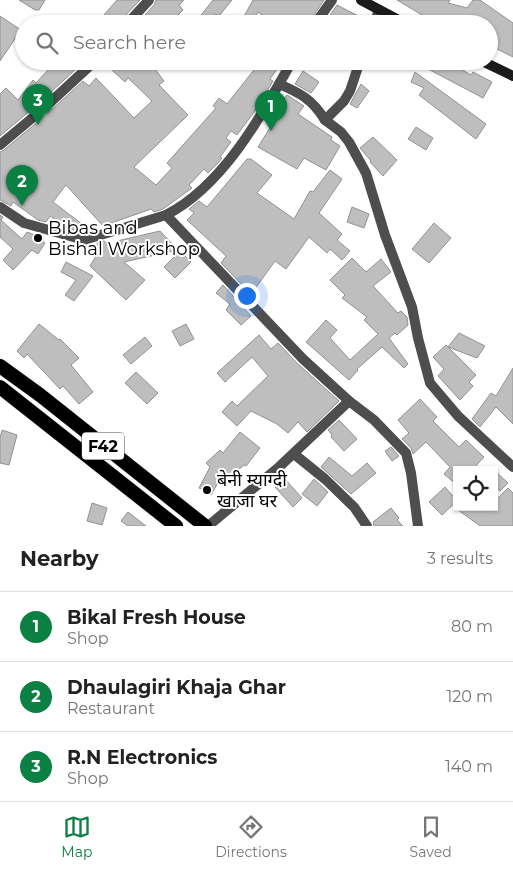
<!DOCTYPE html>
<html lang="en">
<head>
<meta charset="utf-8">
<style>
  body { margin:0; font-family:Montserrat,"Noto Sans Devanagari",sans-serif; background:#f2f2f2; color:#222 }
  .controls { position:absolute; right:15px; bottom:15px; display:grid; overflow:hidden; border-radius:0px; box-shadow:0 1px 4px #0004 }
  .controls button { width:45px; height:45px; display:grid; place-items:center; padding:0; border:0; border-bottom:1px solid #e0e0e0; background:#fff; color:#222; font:25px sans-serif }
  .you { position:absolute; left:246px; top:295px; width:18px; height:18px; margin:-12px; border:4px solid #fff; border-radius:50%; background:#1a73e8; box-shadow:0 0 0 8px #1a73e833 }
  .badge { display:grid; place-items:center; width:32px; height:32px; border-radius:50%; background:#0b8043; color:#fff; font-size:16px; font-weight:700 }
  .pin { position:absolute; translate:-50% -41px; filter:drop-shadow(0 1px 2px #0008) }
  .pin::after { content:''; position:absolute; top:26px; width:18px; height:15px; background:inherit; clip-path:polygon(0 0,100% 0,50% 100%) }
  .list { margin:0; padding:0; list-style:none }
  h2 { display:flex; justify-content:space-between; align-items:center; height:65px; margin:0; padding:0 20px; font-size:21px }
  h2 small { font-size:16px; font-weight:400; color:#767676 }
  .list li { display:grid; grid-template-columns:32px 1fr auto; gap:15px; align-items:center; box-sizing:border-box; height:70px; padding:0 20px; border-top:1px solid #e0e0e0 }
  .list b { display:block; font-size:19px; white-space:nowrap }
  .list p { margin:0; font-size:16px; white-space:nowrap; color:#767676 }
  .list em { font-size:16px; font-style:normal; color:#767676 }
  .icon { flex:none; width:28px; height:28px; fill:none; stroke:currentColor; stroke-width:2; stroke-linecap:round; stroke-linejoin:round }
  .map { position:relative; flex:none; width:513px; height:526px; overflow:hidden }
  .search { position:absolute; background:#fff; box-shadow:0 1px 4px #0004; left:15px; right:15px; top:15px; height:55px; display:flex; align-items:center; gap:12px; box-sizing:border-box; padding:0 18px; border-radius:28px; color:#767676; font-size:19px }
  .sheet { height:275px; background:#fff }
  nav { display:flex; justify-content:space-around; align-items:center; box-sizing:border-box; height:70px; border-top:1px solid #e0e0e0; background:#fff; font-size:14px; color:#767676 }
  nav a { display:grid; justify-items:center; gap:2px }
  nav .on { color:#0b8043 }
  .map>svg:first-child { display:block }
  .building { fill:#bebebe; stroke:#929292 }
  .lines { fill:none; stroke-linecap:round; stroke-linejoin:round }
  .trunk-casing { stroke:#dbdbdb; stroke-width:15 }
  .minor { stroke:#4e4e4e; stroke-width:10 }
  .tertiary { stroke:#4e4e4e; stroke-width:10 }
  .secondary { stroke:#1b1b1b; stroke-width:10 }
  .trunk { stroke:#000; stroke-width:14 }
  .poi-dot { fill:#000; stroke:#fff; stroke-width:2 }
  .labels { text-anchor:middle; stroke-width:4; stroke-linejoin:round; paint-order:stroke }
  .shield { fill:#fff; stroke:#4c4c4c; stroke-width:1 }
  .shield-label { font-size:16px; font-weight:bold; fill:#000 }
  .poi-label { font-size:18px; fill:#000; stroke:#fff; text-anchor:start }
</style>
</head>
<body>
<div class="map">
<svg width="513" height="526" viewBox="0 0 513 526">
  <rect width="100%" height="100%" fill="#fff"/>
  <g class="building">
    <polygon points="19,0 45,0 39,10 35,10"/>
    <polygon points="117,0 140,0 122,19 120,24 96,24"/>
    <polygon points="156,0 184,0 179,5 183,10 169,24 137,24 154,5"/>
    <polygon points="213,0 232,0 219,16 215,14 207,24 194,24"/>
    <polygon points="253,0 324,0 308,24 281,24 274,20 272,22 258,12 251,24 249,24 242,20"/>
    <polygon points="397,0 450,0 448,3 467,8 473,0 480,0 513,23 513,57 489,45 489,24 437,24"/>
    <polygon points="337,5 368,21 367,24 324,24"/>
    <polygon points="0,16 21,30 0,61"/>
    <polygon points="56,61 70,61 77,68 38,104 0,136 0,94 6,88 18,100 33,80 36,83"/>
    <polygon points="102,61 143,61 150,67 152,65 164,81 159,85 188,115 134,167 156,185 172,168 167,163 216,108 213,106 219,98 227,104 261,61 283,61 270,79 273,81 255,111 237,135 231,131 226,138 231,142 220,157 222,158 218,163 208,173 204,169 189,185 192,188 163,209 154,212 151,209 103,226 66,185 53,202 90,230 84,233 70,229 50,216 46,222 38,220 13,202 11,206 0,200 0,152 4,150 47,114 83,81 89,86 96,78 134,118 152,101 128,78 125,82"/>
    <polygon points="413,61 447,61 471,75 473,72 492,82 483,98"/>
    <polygon points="303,71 319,82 311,93 295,84"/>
    <polygon points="415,72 486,124 476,139 419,95 424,88 411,82"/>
    <polygon points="361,84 369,91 357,108 350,104"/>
    <polygon points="287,95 304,106 298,114 332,137 331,140 340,146 326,170 304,158 297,169 258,147 273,123 271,121 287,103 283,100"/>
    <polygon points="416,127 433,138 426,150 408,139"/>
    <polygon points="373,137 397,160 383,176 370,162 371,161 360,148"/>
    <polygon points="247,159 251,159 272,175 257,193 294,219 310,191 313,192 330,170 342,179 319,213 342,234 337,240 350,251 342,260 330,249 327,253 309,237 286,269 275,261 252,293 250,291 249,292 221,263 226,256 187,220 194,213 189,209 199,201 207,207"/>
    <polygon points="352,207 369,214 364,228 347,222"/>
    <polygon points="0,215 3,217 1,220 22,239 27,232 43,238 42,241 45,243 38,254 32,250 13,270 3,260 13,249 0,237"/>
    <polygon points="434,223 451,238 429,263 412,249"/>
    <polygon points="160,231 178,250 124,262 145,280 126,300 90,266 99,251 97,243 104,241 116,250 121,246 117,241"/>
    <polygon points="180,251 191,262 175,278 164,267"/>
    <polygon points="352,258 366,272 381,259 391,272 373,286 398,313 401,311 407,317 408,325 397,335 395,333 389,338 408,364 404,368 382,347 357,369 358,370 349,380 306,342 326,320 337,330 330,338 350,360 378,334 364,320 367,317 342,298 345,295 330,280"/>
    <polygon points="66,262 93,276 74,301 65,295 76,280 61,272"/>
    <polygon points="223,285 251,316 241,325 226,310 230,304 216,293"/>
    <polygon points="39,324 59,340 60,339 79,358 71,365 93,392 79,404 63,386 60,389 27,354 24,358 17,351"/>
    <polygon points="186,324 194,339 180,346 172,331"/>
    <polygon points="459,333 485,346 477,358 448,347"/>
    <polygon points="259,335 271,349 278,343 298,364 339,401 307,432 298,422 288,433 277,424 251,411 237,426 222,412 232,401 237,406 268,376 252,357 225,382 217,373"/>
    <polygon points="145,337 152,346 131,364 123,355"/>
    <polygon points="446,345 476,375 469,382 473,386 460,400 438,376 444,369 433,357"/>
    <polygon points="513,368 513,424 496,407 480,427 472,419 491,393 496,396"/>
    <polygon points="136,372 158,393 147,404 125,383"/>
    <polygon points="420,399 437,417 433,421 459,447 466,440 484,457 472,470 457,470 457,485 444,474 450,467 426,442 413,454 411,448 402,439 409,433 398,420"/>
    <polygon points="339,420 357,439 344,451 331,437 332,435 328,430"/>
    <polygon points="2,430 17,435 9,465 0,463 0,438"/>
    <polygon points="240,432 260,448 246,466 244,465 223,483 220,479 211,495 199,488 210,467 206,463 220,450 223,453"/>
    <polygon points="391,447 399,456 392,461 385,451"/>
    <polygon points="329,457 352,476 367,463 376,473 351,494 321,467"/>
    <polygon points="494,470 508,483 500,491 494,486"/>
    <polygon points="284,478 302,498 293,507 275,487"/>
    <polygon points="314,479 328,492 317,506 302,494"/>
    <polygon points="445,487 457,501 442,515 429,502"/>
    <polygon points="508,488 513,493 513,526 480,526 454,507 494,507 494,502"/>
    <polygon points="92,503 107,508 102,525 87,521"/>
    <polygon points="391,508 399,518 397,520 403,526 374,526 373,522"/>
    <polygon points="128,512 146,526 128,526 121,521"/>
  </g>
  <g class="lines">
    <defs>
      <g id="trunk">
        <polyline points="0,366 40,395 205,526"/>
        <polyline points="0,387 176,526"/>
      </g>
    </defs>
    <use href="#trunk" class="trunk-casing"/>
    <g class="minor">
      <polyline points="315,24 332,0"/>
      <polyline points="374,24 379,10"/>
      <polyline points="360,61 350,91 344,101 325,120 341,132 349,142 366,173 385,235 412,307 418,338 430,383 458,416 513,467"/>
      <path d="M279,84c21,9 33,15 46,36"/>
      <path d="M0,207l24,16 60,17 82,-25c57,-29 96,-100 126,-154"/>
      <polyline points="166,215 303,359 349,401"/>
      <polyline points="294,454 325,479 354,507 367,526"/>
      <polyline points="208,526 279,467 349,401 374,420 406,453 411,473 418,526"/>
    </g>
    <g class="tertiary">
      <polyline points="127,24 149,0"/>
      <polyline points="0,145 43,109 95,61"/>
    </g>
    <g class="secondary">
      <polyline points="361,0 406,24"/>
      <polyline points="482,61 513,76"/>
    </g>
    <use href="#trunk" class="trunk"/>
  </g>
  <g class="poi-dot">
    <circle cx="38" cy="238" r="5"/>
    <circle cx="207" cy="490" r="5"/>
  </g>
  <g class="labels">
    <rect class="shield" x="82" y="432.5" width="42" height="27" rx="4"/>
    <g class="shield-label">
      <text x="103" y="452">F42</text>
    </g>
    <g class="poi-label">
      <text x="48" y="234">Bibas and<tspan x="48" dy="21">Bishal Workshop</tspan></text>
      <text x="217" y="486">बेनी म्याग्दी<tspan x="217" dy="21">खाजा घर</tspan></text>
    </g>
  </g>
</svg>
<div class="controls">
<button><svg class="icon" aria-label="locate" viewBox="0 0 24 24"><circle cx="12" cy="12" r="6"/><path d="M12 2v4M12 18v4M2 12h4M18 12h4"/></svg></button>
</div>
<div class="you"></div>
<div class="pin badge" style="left:271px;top:131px">1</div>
<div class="pin badge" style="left:22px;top:206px">2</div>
<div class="pin badge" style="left:38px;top:125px">3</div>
<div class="search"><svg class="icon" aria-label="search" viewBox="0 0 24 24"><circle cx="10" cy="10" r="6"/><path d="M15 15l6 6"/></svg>Search here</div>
</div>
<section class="sheet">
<h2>Nearby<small>3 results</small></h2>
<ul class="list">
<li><span class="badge">1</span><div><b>Bikal Fresh House</b><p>Shop</p></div><em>80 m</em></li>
<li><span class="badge">2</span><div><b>Dhaulagiri Khaja Ghar</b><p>Restaurant</p></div><em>120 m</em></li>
<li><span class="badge">3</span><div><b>R.N Electronics</b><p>Shop</p></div><em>140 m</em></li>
</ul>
</section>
<nav>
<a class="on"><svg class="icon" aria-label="map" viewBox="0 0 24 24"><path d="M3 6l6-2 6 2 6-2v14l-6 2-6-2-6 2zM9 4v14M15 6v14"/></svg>Map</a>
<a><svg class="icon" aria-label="directions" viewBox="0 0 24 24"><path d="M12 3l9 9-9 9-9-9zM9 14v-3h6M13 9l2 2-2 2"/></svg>Directions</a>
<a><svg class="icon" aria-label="saved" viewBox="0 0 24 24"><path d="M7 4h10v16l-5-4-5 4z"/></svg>Saved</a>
</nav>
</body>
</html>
